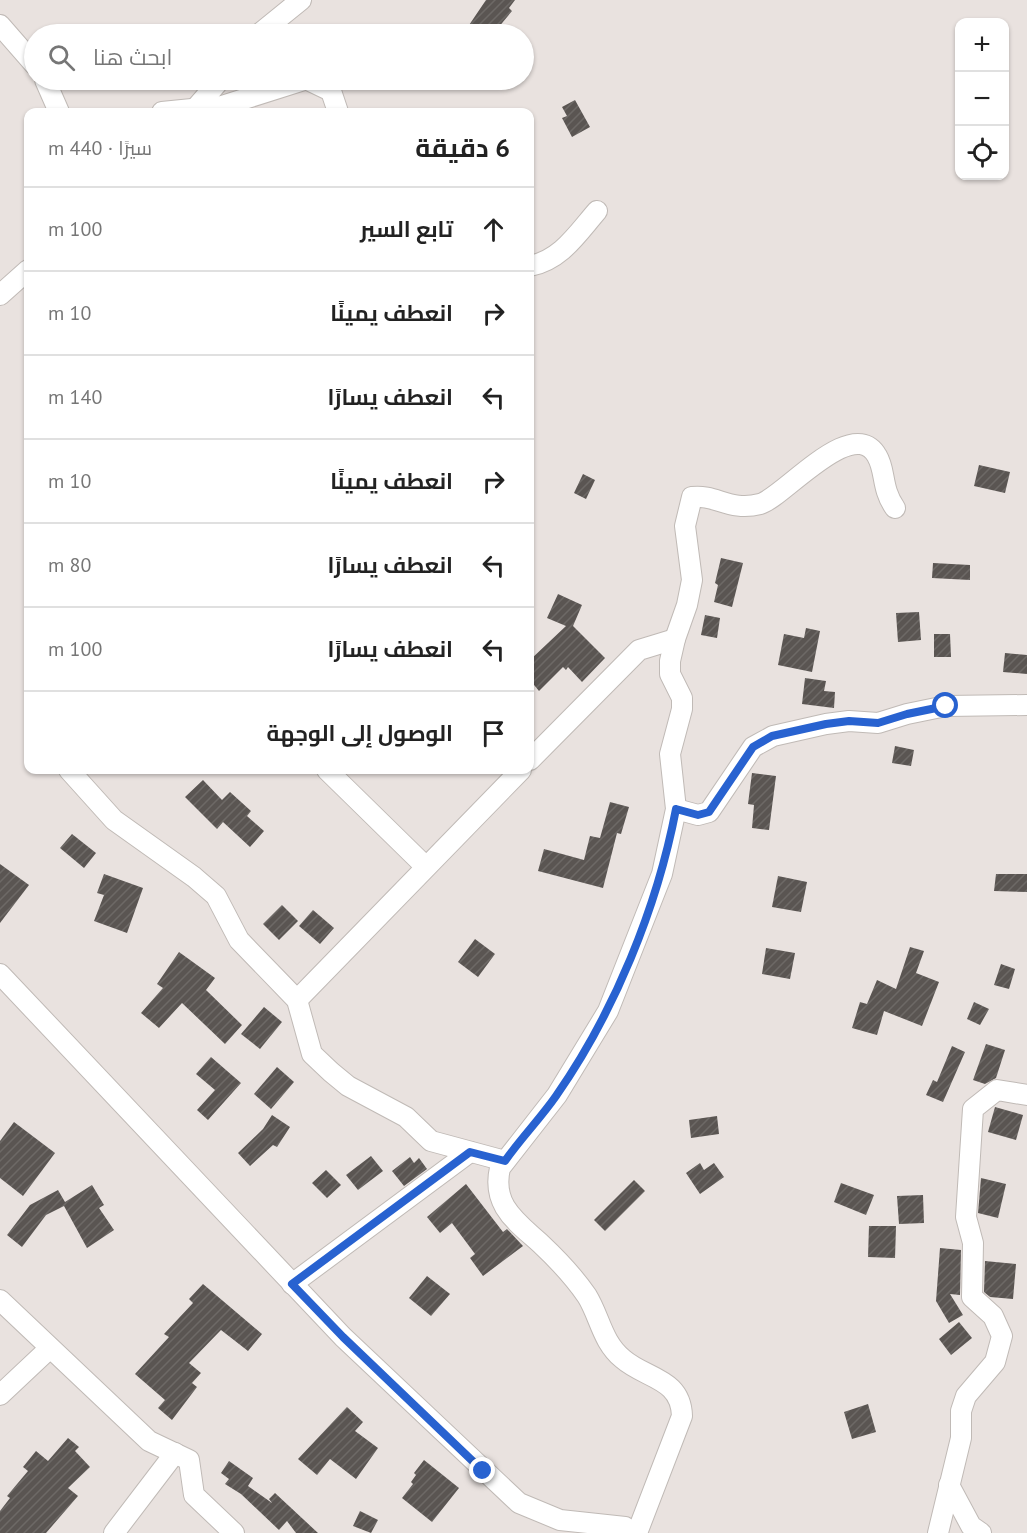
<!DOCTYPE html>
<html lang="ar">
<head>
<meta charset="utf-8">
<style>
  body { margin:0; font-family:"PT Sans",Cairo,sans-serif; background:#f6f6f6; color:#222; direction:rtl }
  .controls { position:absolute; right:18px; top:18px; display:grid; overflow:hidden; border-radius:12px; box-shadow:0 2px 4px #0004 }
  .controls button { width:54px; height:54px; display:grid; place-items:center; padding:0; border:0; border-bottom:2px solid #e0e0e0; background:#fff; color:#222; font:30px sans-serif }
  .stop { position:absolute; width:18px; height:18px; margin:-14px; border:4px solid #2862d0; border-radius:50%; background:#fff }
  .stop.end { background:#2862d0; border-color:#fff; box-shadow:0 2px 6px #0008 }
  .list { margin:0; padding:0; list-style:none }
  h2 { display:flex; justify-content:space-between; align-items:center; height:78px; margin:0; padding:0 24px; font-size:26px }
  h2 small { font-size:20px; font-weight:400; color:#767676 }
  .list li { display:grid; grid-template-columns:39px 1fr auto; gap:18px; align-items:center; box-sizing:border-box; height:84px; padding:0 24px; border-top:2px solid #e0e0e0 }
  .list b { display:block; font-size:22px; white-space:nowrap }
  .list em { font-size:20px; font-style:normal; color:#767676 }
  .icon { flex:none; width:33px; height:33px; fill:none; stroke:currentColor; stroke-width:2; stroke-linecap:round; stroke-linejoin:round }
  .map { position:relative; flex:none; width:1027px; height:1533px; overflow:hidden; direction:ltr }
  .search { position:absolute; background:#fff; box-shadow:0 2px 4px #0004; left:24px; top:24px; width:510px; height:66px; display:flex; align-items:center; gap:15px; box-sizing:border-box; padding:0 21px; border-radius:33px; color:#767676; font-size:22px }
  .panel { position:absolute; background:#fff; box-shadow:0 2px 4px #0004; left:24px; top:108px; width:510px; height:666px; border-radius:12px; direction:rtl }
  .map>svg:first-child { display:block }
  .building { fill:url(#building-hatch) }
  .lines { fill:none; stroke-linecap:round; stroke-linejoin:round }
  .minor-casing { stroke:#c0bab6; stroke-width:22 }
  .minor { stroke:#fff; stroke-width:20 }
  .route { stroke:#2862d0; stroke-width:8 }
</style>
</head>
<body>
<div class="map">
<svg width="1027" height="1533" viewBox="0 0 1027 1533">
  <defs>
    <pattern id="building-hatch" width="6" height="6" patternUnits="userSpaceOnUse" patternTransform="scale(1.5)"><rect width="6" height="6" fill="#5a5552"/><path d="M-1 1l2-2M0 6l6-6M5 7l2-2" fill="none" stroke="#6d6966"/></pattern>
  </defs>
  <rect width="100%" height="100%" fill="#e9e2df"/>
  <g class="building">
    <polygon points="486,0 515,0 509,8 512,11 493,34 463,34"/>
    <polygon points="575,100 590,127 572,137 562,118 567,116 562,107"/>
    <polygon points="979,465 1010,472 1005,493 974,486"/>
    <polygon points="583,474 595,480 586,499 574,493"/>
    <polygon points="721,558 743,563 732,607 714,602 718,585 715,583"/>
    <polygon points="933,563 970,565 970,580 932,578"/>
    <polygon points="558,594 582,605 573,626 605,658 582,682 568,667 566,670 563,667 539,691 530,680 530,660 566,626 547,618"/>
    <polygon points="919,612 921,640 898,642 896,613"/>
    <polygon points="705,615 720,618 717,638 701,635"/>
    <polygon points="806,628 820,631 812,672 778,665 784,634 804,638"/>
    <polygon points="934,634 950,634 951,657 934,657"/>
    <polygon points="1005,653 1027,655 1027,674 1003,672"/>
    <polygon points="805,678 826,681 824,691 835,692 834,708 802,704"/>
    <polygon points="895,746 914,750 911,766 892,763"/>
    <polygon points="752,773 776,776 769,830 752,828 754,805 748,804"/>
    <polygon points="203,780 222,800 230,792 251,811 247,816 264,831 250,847 223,822 217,829 185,797"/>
    <polygon points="610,802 629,807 621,834 617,833 603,888 538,871 544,849 584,860 590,836 600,838"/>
    <polygon points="72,834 96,853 84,868 60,848"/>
    <polygon points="0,864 29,885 0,923"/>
    <polygon points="104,874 143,888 127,933 94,921 104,895 97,893"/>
    <polygon points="996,874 1027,874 1027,892 994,891"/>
    <polygon points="778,876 807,882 801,912 772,907"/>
    <polygon points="282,905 298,921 279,940 263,924"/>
    <polygon points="313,910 334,928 320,944 299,926"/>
    <polygon points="475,939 495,954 478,977 458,962"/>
    <polygon points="910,947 924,951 916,973 939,982 922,1026 884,1011 877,1035 852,1028 860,1002 867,1004 877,980 896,989"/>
    <polygon points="766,948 795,953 790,979 762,974"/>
    <polygon points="179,952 215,978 206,990 242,1025 225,1044 182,1003 159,1028 141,1013 163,988 157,984"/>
    <polygon points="1001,964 1015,969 1009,989 994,985"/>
    <polygon points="974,1002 989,1009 980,1025 967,1019"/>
    <polygon points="264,1007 282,1022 260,1049 241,1034"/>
    <polygon points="986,1044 1005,1050 996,1078 985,1084 973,1080"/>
    <polygon points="952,1046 965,1052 943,1102 926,1095 933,1080 937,1082"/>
    <polygon points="211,1057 241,1083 208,1120 197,1110 215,1090 196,1074"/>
    <polygon points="277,1067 294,1082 271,1109 254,1094"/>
    <polygon points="995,1107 1023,1115 1016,1140 988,1132"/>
    <polygon points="272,1115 290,1127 277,1147 273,1145 250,1166 238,1153 263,1129"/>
    <polygon points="717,1116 719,1134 691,1138 689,1120"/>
    <polygon points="14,1122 55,1153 23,1196 0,1178 0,1141"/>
    <polygon points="371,1156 383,1171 358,1190 346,1175"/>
    <polygon points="410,1157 414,1163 419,1158 427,1169 404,1186 392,1171"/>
    <polygon points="700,1163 704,1170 714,1163 724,1177 700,1194 686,1173"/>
    <polygon points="326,1170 341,1185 327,1198 312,1183"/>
    <polygon points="981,1178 1006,1184 998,1218 978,1213"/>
    <polygon points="634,1180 645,1191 605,1231 594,1220"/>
    <polygon points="841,1183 874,1195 866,1215 834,1202"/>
    <polygon points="466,1184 503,1232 507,1229 523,1246 483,1276 470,1258 475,1254 452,1223 440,1233 427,1217"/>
    <polygon points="92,1185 104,1205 99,1208 114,1230 87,1248 64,1206 46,1215 22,1247 7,1235 30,1205 58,1190 65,1202"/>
    <polygon points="923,1195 924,1223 899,1224 897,1196"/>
    <polygon points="869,1226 896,1226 895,1258 868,1257"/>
    <polygon points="940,1248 961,1250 960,1295 950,1294 963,1315 949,1323 936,1301"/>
    <polygon points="985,1261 1016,1264 1013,1299 990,1297 984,1292"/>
    <polygon points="427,1276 450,1294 431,1316 409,1298"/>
    <polygon points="203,1284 262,1334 248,1351 221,1330 189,1363 201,1373 192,1383 197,1387 172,1420 158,1408 165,1400 135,1374 169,1337 164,1334 193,1303 189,1299"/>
    <polygon points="959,1322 972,1338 951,1355 939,1339"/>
    <polygon points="868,1404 876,1432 852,1439 844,1412"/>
    <polygon points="347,1407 363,1422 355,1431 378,1448 356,1479 330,1459 317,1475 298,1459"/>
    <polygon points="68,1438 79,1447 75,1451 90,1467 68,1488 78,1496 46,1533 0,1533 0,1511 10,1498 7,1496 28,1471 23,1467 36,1451 48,1461"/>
    <polygon points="424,1460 459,1488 432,1522 402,1498 413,1484 411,1482 416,1475 414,1473"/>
    <polygon points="229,1461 253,1478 248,1486 272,1503 269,1499 275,1493 318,1533 296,1533 287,1521 279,1530 241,1494 225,1484 229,1479 221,1473"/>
    <polygon points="360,1511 378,1520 371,1533 353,1526"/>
  </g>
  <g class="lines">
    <defs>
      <g id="minor">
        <polyline points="0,25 34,64"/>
        <polyline points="259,34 301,0"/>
        <polyline points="45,80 59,112"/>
        <polyline points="308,80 331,91 338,112"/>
        <polyline points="194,110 220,80"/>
        <polyline points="162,112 222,106 304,80"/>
        <path d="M530,266c31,-6 47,-32 67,-55"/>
        <polyline points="0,295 28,270"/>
        <polyline points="530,760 639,650 675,639"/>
        <polyline points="69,770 114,820 194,877 216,896 239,940 297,1000 312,1054 331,1072 348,1086 406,1117 431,1141 505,1161"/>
        <polyline points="327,770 425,866"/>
        <polyline points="676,809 698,815 709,812 753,747 773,736 826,724 849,721 878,723 907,714 946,706 1027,705"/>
        <polyline points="0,974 343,1337 519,1503 560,1520 625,1527 634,1533"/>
        <polyline points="297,1000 521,770"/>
        <polyline points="292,1284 470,1152"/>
        <polyline points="0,1300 149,1441 189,1460 194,1495 234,1533"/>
        <polyline points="0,1395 50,1348"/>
        <polyline points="949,1485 971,1526 981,1533"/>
        <polyline points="114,1533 175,1453"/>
        <path d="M637,1533l45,-117c-1,-38 -36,-37 -59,-57 -21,-17 -23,-42 -36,-63 -13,-19 -30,-37 -46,-52 -13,-12 -27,-22 -36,-37 -7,-12 -8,-26 -5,-39l57,-73 51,-84 54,-137 14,-65 -6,-55 12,-45v-11l-12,-24v-13l5,-22 12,-34 5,-25 -7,-54 7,-29c24,-3 38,15 68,7 23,-6 93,-91 117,-48 9,15 4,32 18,52"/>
        <polyline points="938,1533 961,1438 961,1411 966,1396 995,1362 1002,1336 993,1316 972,1297 973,1243 966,1217 973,1109 997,1090 1027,1095"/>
      </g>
    </defs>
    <use href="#minor" class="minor-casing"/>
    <use href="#minor" class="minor"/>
  </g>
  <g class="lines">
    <path class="route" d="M483,1471l-140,-134 -51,-53 178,-132 35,9c16,-23 35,-42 51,-65 58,-83 101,-188 120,-287l22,6 11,-3 44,-65 19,-11 54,-12 23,-3 29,2 29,-9 39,-8"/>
  </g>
</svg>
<div class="controls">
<button>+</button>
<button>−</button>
<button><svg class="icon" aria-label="locate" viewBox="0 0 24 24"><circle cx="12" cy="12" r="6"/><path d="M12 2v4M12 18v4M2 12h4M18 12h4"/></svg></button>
</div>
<div class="stop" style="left:946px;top:706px"></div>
<div class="stop end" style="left:483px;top:1471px"></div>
<div class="search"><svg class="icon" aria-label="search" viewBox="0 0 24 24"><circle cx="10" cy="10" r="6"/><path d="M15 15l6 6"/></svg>ابحث هنا</div>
<section class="panel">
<h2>6 دقيقة<small>سيرًا · 440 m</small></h2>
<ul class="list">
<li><svg class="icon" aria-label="ahead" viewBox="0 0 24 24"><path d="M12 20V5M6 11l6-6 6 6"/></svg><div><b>تابع السير</b></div><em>100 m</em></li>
<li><svg class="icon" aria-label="right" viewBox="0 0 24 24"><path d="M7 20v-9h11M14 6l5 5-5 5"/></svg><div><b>انعطف يمينًا</b></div><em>10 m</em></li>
<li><svg class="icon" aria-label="left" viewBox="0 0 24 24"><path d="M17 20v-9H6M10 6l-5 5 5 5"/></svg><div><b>انعطف يسارًا</b></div><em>140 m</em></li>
<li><svg class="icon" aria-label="right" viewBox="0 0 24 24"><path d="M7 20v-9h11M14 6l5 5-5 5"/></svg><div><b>انعطف يمينًا</b></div><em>10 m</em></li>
<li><svg class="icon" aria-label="left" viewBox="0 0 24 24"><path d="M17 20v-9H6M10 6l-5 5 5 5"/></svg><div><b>انعطف يسارًا</b></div><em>80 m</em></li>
<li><svg class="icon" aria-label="left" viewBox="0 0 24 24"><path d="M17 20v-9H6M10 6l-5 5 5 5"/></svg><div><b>انعطف يسارًا</b></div><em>100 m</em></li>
<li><svg class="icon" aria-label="arrive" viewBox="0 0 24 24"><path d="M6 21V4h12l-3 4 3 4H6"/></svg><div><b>الوصول إلى الوجهة</b></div></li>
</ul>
</section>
</div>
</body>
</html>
